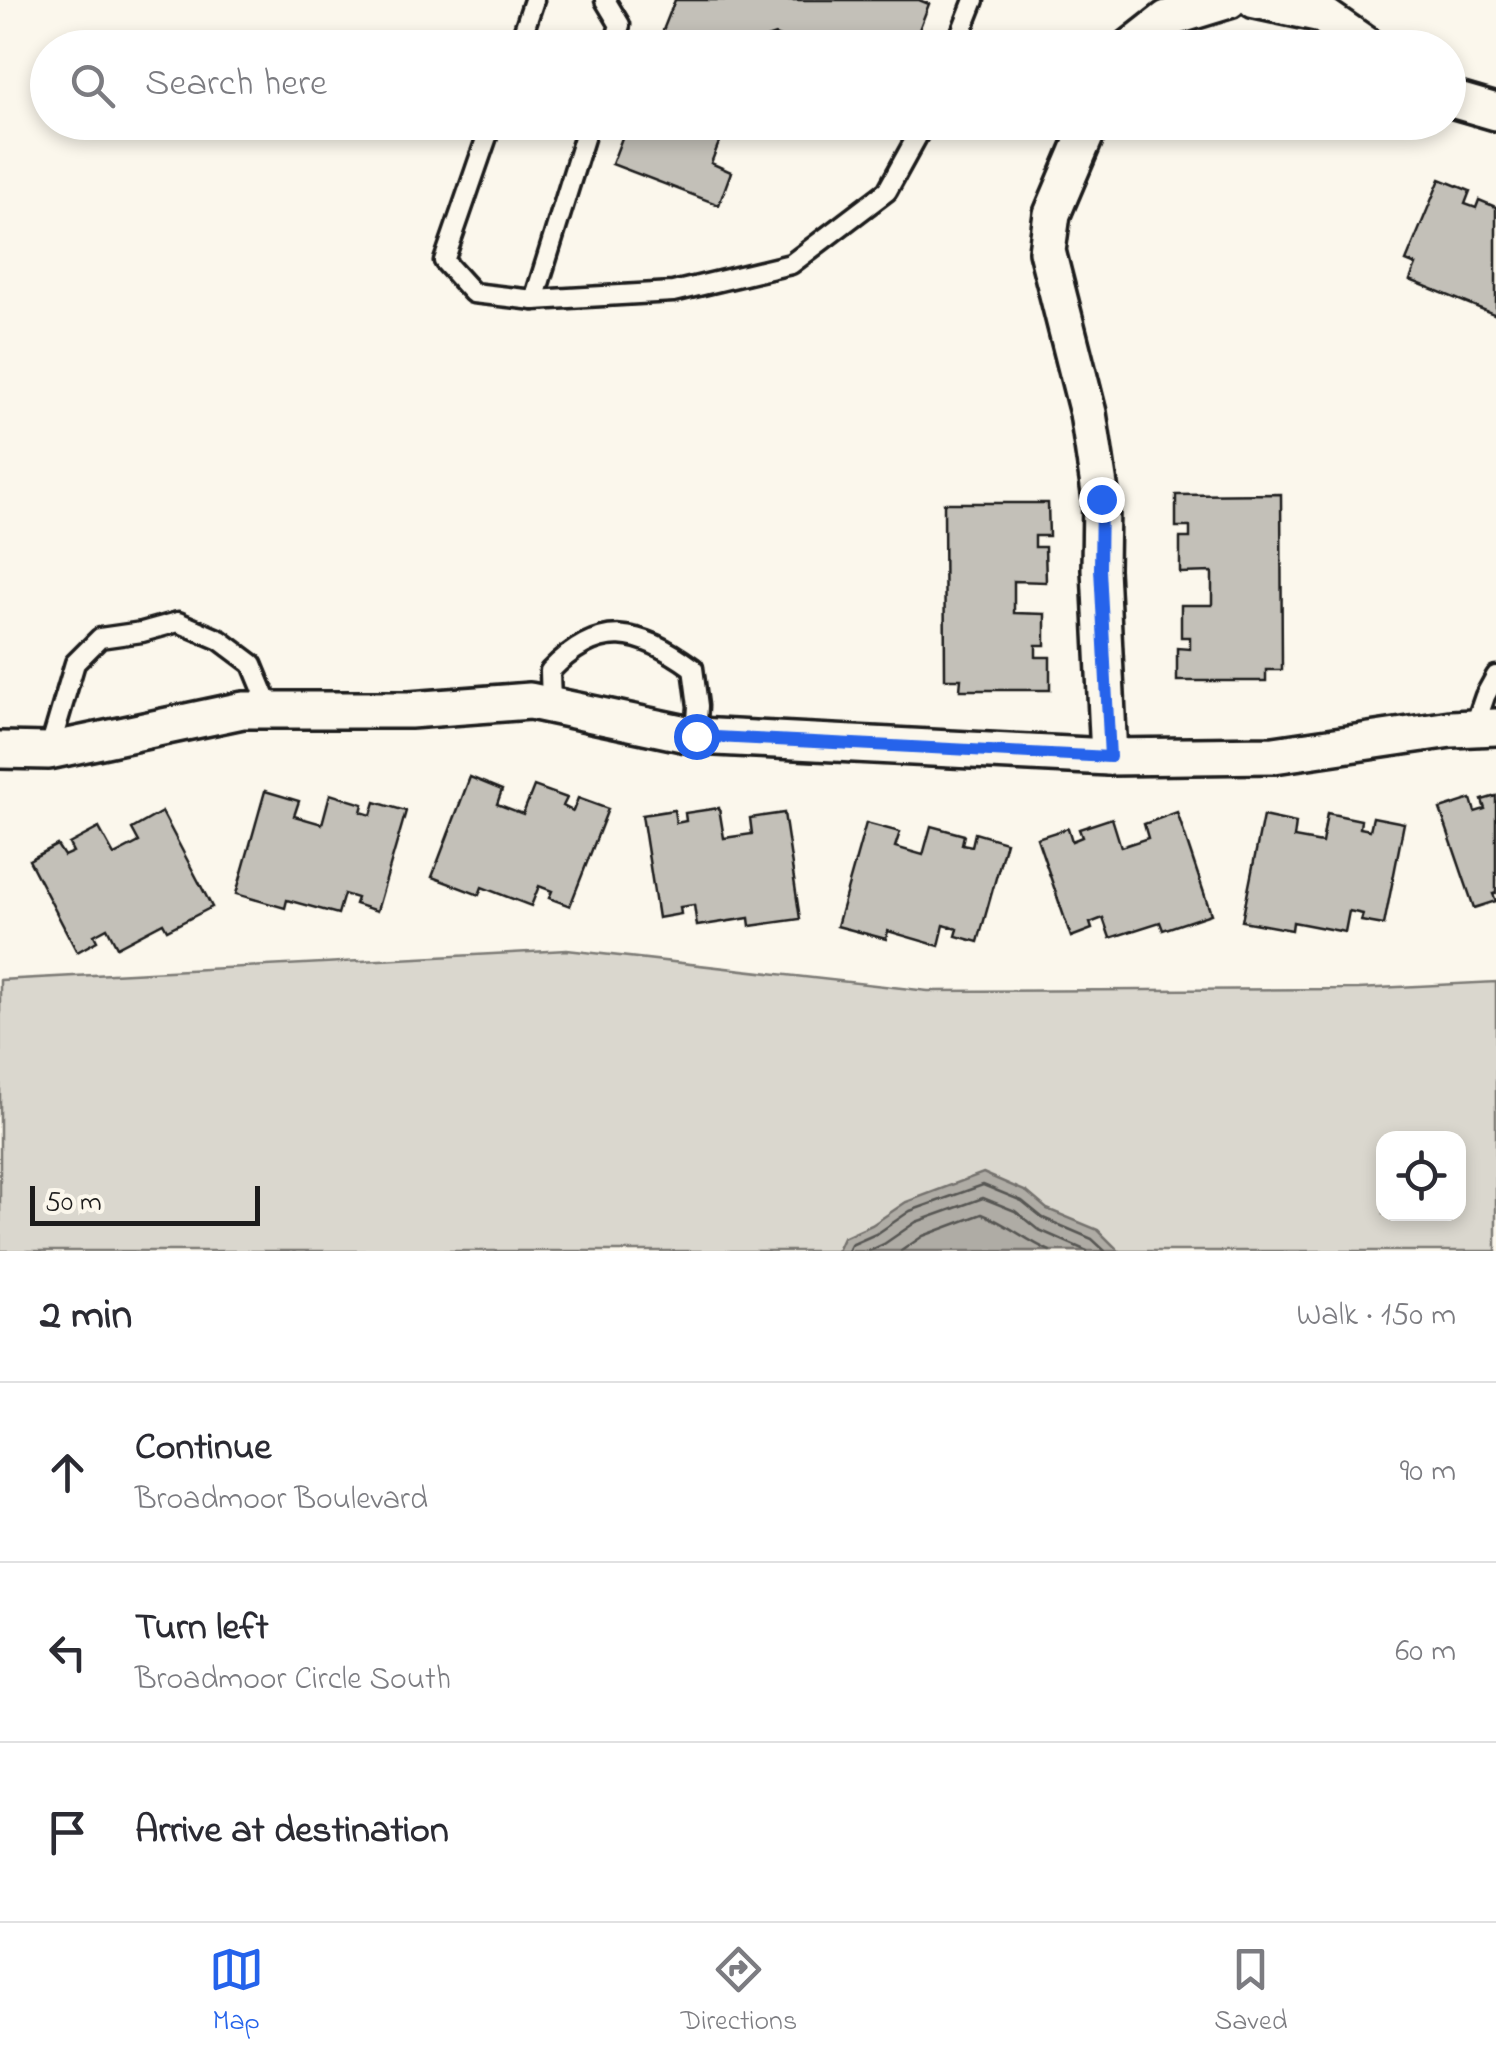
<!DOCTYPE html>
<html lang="en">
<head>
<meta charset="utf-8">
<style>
  body { margin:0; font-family:"Indie Flower",sans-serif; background:#f7f7f7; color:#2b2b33 }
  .controls { position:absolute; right:30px; bottom:30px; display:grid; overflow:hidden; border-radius:20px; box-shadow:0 5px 15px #0003 }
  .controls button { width:90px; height:90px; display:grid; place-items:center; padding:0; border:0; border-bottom:2px solid #e1e1e2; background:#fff; color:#2b2b33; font:50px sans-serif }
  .scale { position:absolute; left:30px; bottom:25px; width:230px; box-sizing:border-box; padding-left:10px; border:5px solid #1c1c1c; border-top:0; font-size:28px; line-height:35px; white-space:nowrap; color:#1c1c1c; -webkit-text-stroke:8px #fbf7ec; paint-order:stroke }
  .stop { position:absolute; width:30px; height:30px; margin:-22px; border:8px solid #2563eb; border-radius:50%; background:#fff }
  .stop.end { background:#2563eb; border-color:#fff; box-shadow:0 2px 10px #0008 }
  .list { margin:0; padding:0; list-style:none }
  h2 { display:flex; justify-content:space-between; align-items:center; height:130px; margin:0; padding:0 40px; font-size:42px }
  h2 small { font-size:32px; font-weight:400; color:#7c7c81 }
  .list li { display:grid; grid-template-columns:65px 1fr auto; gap:30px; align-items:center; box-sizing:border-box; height:180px; padding:0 40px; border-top:2px solid #e1e1e2 }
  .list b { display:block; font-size:38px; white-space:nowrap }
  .list p { margin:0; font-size:32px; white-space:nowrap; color:#7c7c81 }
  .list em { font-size:32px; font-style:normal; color:#7c7c81 }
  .icon { flex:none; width:55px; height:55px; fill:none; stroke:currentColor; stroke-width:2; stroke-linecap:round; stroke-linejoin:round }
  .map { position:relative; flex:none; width:1496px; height:1251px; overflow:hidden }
  .search { position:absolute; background:#fff; box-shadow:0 5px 15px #0003; left:30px; right:30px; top:30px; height:110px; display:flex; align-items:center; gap:25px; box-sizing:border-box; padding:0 35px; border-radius:55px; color:#7c7c81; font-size:38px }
  .sheet { height:670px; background:#fff }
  nav { display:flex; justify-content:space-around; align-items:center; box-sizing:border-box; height:140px; border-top:2px solid #e1e1e2; background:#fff; font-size:28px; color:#7c7c81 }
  nav a { display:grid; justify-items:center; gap:5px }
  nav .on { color:#2563eb }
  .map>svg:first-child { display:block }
  .green { fill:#dad7ce; stroke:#7b7a75; stroke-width:2.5; fill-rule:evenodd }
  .water { fill:#afaca5; stroke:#74726e; stroke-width:2.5 }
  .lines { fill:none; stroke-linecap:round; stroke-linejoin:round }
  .shore { stroke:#575653; stroke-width:2.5 }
  .building { fill:#c3c0b8; stroke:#1c1c1c; stroke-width:2.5 }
  .lane-casing { stroke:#1c1c1c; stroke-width:25 }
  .street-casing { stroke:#1c1c1c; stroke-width:42 }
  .lane { stroke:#fbf7ec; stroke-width:18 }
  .street { stroke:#fbf7ec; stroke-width:35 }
  .route { stroke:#2563eb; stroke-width:12 }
</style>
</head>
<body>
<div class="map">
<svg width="1496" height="1251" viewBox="0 0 1496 1251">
  <rect width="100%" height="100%" fill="#fbf7ec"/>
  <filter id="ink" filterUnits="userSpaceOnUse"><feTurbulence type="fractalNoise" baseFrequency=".01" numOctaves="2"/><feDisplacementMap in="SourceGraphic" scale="20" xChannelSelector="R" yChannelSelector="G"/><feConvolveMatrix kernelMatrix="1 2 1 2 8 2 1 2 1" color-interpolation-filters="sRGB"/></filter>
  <g filter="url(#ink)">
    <path class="green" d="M567,950l361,41 430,-2 138,-7v269h-1496v-271zM1384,1138h74v76h-74z"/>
    <polygon class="water" points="983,1173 1027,1192 1047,1209 1098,1230 1119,1251 837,1251 843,1238 872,1225 906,1202"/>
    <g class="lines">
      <g class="shore">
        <polyline points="848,1251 851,1245 878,1233 910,1211 983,1185 1022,1201 1043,1218 1092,1239 1105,1251"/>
        <polyline points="869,1251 884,1244 916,1222 983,1198 1015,1211 1037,1229 1087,1251"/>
        <path d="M901,1251l22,-15 59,-22c26,10 43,26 68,37"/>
      </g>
    </g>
    <g class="building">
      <polygon points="675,0 919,0 929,4 912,48 807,48 775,35 758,41 755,48 656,48"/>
      <polygon points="628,122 727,122 711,163 731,172 719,205 612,164"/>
      <polygon points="1440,179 1470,191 1465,204 1476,208 1479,200 1496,207 1496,315 1410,280 1416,265 1406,261"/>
      <polygon points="1281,494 1282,670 1266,670 1266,681 1177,681 1177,648 1190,649 1190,637 1181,637 1181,605 1212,605 1212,572 1180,573 1180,538 1190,538 1190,527 1176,527 1176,495"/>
      <polygon points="944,503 1048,503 1049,536 1035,536 1035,547 1045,547 1046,582 1014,581 1014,613 1045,614 1045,645 1036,645 1036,657 1050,657 1050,690 960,690 961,679 945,679"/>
      <polygon points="470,777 502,790 497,804 523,814 534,786 567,798 563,806 573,811 578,798 608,809 570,906 549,898 552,891 539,886 531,906 482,887 479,895 432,877"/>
      <polygon points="265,791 299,801 294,816 322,824 330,794 363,804 361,812 371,815 375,802 406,811 377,911 355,904 357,898 344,894 338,914 287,900 285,908 236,894"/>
      <polygon points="1496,796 1496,893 1493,894 1496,901 1474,908 1440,809 1471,799 1475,812 1485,809 1482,800"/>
      <polygon points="719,808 724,838 752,834 750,818 784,813 800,919 750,926 749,918 697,926 694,905 680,907 681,914 658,918 642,815 674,810 676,823 686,821 685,813"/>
      <polygon points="162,812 212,907 167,930 163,923 117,947 107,928 94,935 97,941 77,952 29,860 57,845 64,856 73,852 69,844 99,828 114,855 139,842 132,829"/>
      <polygon points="1177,812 1211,914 1163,930 1160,922 1110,938 1103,918 1090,923 1092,929 1071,937 1037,838 1068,828 1072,841 1082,837 1079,829 1112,818 1121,847 1148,838 1144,824"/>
      <polygon points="1327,813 1361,820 1360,828 1370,830 1373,817 1404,823 1384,925 1361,921 1363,914 1349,911 1345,932 1293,922 1292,930 1242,921 1263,816 1296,823 1294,838 1322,843"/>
      <polygon points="866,823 900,832 895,847 923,855 931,826 964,835 962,844 972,846 975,833 1006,842 978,942 956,936 958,929 944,925 939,946 888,931 886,939 837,926"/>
    </g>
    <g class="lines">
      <defs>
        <g id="lane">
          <polyline points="605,0 620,25 613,48"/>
          <polyline points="518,48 534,0"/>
          <polyline points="955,48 974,0"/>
          <polyline points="492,122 444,261 473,293 534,300 673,292 791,264 887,191 925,122"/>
          <polyline points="534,300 589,122"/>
          <path d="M551,705l-1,-34c50,-52 89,-42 143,-3l5,38 -2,30"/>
          <polyline points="1474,728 1485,696 1496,676"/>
          <polyline points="49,751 75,663 100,638 142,632 178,622 220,640 252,664 271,710"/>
        </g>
        <g id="street">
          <polyline points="1255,0 1321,14 1370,48"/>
          <polyline points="1130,48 1167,19 1229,0"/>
          <polyline points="1448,98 1496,112"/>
          <polyline points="1091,122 1052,214 1047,251 1088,413 1101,499 1100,569 1109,757"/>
          <polyline points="0,750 49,751 243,710 410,710 530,701 696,736 1109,757 1274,755 1451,729 1496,727"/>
        </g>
      </defs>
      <use href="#lane" class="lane-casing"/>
      <use href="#street" class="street-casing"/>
      <use href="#lane" class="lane"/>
      <use href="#street" class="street"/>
    </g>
  </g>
  <g class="lines" filter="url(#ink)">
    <polyline class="route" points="696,736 1110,757 1100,569 1101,499"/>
  </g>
</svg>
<div class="controls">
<button><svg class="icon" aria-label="locate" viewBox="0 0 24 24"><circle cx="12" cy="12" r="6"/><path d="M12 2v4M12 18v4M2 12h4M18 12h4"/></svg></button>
</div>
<div class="scale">50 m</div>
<div class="stop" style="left:696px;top:736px"></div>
<div class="stop end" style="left:1101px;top:499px"></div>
<div class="search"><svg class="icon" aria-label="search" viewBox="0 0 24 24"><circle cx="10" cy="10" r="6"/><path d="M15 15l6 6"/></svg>Search here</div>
</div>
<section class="sheet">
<h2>2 min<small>Walk · 150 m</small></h2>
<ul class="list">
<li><svg class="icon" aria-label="ahead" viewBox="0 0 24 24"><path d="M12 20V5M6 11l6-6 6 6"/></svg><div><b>Continue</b><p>Broadmoor Boulevard</p></div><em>90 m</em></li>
<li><svg class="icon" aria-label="left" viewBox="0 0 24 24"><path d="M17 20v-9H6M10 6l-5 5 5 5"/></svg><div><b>Turn left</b><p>Broadmoor Circle South</p></div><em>60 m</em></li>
<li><svg class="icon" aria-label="arrive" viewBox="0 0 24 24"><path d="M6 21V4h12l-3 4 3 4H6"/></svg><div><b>Arrive at destination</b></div></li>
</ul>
</section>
<nav>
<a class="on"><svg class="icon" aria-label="map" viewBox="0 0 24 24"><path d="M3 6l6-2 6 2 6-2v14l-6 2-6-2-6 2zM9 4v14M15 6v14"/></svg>Map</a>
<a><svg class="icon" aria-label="directions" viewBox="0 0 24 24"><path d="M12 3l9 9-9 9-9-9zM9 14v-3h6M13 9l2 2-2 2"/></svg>Directions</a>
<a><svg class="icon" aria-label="saved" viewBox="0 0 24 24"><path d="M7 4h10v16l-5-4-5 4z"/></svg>Saved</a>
</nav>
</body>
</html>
